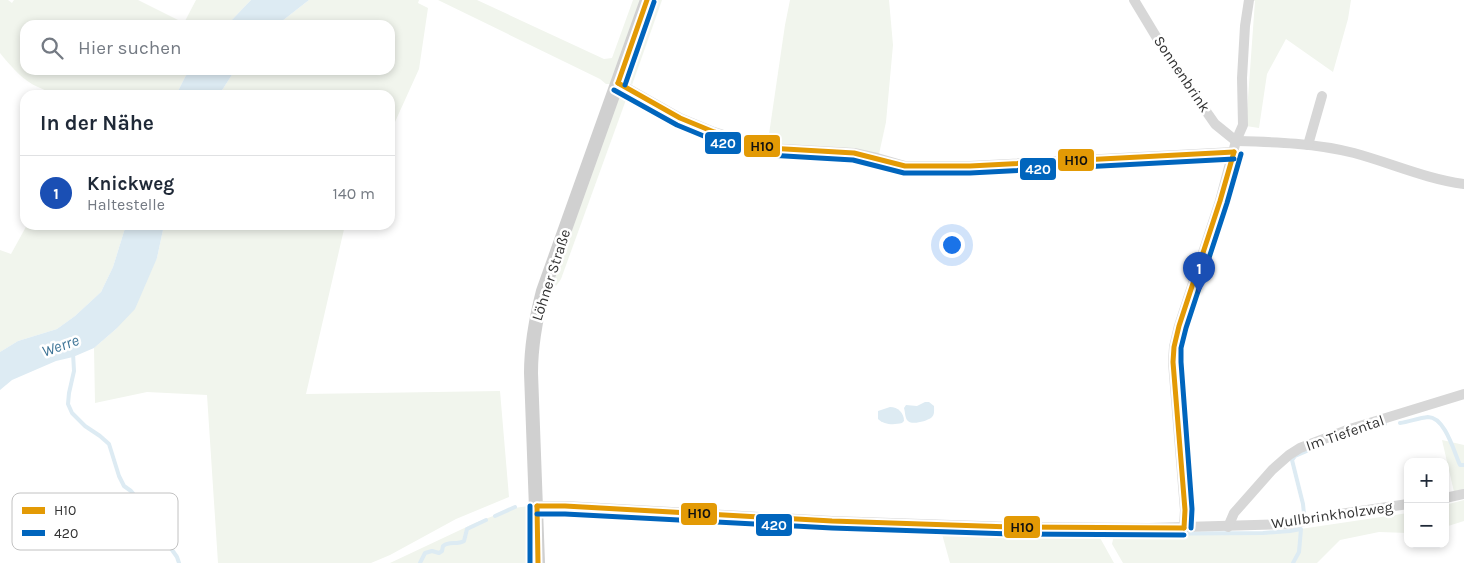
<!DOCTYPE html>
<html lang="de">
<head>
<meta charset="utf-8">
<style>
  body { margin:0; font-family:Karla,sans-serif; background:#f2f2f3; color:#1f2937 }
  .controls { position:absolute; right:15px; bottom:15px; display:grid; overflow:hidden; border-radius:10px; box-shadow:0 2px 8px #0003 }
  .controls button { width:45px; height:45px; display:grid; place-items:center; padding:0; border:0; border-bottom:1px solid #e0e1e3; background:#fff; color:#1f2937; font:25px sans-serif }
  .you { position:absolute; left:951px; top:244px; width:18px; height:18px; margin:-12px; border:4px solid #fff; border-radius:50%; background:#1a73e8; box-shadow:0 0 0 8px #1a73e833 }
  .badge { display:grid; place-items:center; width:32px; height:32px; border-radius:50%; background:#d93025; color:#fff; font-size:16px; font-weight:700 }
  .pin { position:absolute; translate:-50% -41px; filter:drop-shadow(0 1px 2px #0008) }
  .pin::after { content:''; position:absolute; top:26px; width:18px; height:15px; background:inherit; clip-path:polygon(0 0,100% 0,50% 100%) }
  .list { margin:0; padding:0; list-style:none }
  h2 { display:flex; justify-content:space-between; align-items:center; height:65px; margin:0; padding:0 20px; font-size:21px }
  h2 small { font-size:16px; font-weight:400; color:#747a83 }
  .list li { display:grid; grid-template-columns:32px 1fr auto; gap:15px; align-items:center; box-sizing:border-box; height:75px; padding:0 20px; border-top:1px solid #e0e1e3 }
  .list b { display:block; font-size:19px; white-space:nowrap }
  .list p { margin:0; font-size:16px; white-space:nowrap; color:#747a83 }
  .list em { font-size:16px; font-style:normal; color:#747a83 }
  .icon { flex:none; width:28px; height:28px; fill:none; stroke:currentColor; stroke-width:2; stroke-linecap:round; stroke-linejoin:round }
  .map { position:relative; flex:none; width:1464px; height:563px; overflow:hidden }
  .search { position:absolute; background:#fff; box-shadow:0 2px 8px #0003; left:20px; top:20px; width:375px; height:55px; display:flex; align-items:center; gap:12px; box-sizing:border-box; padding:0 18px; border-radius:15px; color:#747a83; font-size:19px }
  .panel { position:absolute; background:#fff; box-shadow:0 2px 8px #0003; left:20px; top:90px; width:375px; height:140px; border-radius:15px }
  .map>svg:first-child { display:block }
  .green { fill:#f1f5ed }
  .water { fill:#ddebf3 }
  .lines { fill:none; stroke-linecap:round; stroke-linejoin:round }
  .stream { stroke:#ddebf3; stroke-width:4 }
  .minor { stroke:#d7d7d7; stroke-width:10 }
  .secondary { stroke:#d0d0d0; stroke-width:14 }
  .bus-1-casing { stroke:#fff; stroke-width:9 }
  .bus-2-casing { stroke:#fff; stroke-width:9 }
  .bus-1 { stroke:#e39a05; stroke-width:5 }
  .bus-2 { stroke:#0065bd; stroke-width:5 }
  .labels { text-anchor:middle; stroke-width:5; stroke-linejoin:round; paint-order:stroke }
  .street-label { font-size:15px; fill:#333; stroke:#fff }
  .water-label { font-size:16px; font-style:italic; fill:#3f7597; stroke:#fff }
  .key { fill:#fff; stroke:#c2c2c2; stroke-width:1 }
  .key-label { font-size:14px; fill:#333 }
  .line-badge { stroke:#fff; stroke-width:2 }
  .badge-label { font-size:14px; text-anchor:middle; font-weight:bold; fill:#fff }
  .pale-badge-label { font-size:14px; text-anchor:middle; font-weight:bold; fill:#111 }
</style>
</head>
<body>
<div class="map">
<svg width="1464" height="563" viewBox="0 0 1464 563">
  <rect width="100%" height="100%" fill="#fff"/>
  <g class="green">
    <path d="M0,0h8l4,3 2,-3h124l46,23 12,-23h55l-24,25h-202v45h165l-5,7 -9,18h-122c-7,-5 -15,-7 -22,-11 -11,-6 -24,-21 -32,-31z"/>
    <polygon points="309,0 419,0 418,3 428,8 419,69 395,122 390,129 390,95 219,95 235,70 390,70 390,25 277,25"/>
    <polygon points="438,0 477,0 604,59 612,58 633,0 640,0 611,84 606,84 600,79"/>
    <polygon points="653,0 662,0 632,85 628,81 628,74"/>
    <polygon points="790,0 889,0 893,45 886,122 879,154 794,146 768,141 785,25"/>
    <polygon points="1246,0 1351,0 1348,19 1333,72 1286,39 1267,74 1259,128 1246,126 1255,1"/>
    <polygon points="625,95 627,97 561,279 556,286 553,283 618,98"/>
    <polygon points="27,225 126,225 113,267 101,292 75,316 57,329 18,341 0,352 0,250 11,254"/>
    <polygon points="164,225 345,225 306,394 500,391 509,497 456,519 390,555 371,563 218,563 207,395 147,392 95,403 94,348 116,329 157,258"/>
    <polygon points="1442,440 1464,445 1464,491 1454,492"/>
    <polygon points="1464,500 1464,521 1445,527 1445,505"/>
    <polygon points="529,506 528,563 390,563 475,523 514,508"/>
    <polygon points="1408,513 1408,533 1379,532 1340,540 1317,563 1123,563 1112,544 1114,535 1259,535"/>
    <polygon points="942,534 1099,536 1114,563 950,563"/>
  </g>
  <g class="water">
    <polygon points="251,0 309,0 277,25 227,25"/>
    <polygon points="190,70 235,70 219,95 176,95 185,77"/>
    <polygon points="126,225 164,225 157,258 135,309 116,329 94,348 73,357 56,361 12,380 0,390 0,352 18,341 57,329 75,316 101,292 113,267"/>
    <path d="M925,402h4l5,4c0,4 1,9 -3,12 -5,3 -20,8 -24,2 -2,-3 -2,-9 -3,-12l2,-3 11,1z"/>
    <path d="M890,407c8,0 14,6 14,14l-2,2c-8,2 -18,2 -24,-4v-8z"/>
  </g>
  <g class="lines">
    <g class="stream">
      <polyline points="73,353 74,371 69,393 68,404 72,413 85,426 100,436 109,444 119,476 124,486 131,491 144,507 151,532 170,547 177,557 179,563"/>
      <path d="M1400,423c9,-1 18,-5 28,-6 17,0 26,35 32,48h4"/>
      <polyline points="1339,438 1385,424"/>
      <polyline points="564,513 581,514"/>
      <polyline points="1304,514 1303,504 1292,460 1295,456 1321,445"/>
      <polyline points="598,515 620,516"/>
      <polyline points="495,516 515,507"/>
      <polyline points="635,517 654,518"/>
      <polyline points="668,518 687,520"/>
      <polyline points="695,521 719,522"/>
      <polyline points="730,522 751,523"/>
      <polyline points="802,526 815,527"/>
      <polyline points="846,529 870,530"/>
      <polyline points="881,531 898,531"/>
      <polyline points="919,532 1092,534"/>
      <polyline points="1113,534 1263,533 1290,531 1301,529 1299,552 1293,563"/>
      <path d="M420,563l5,-10 7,-2 7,2 3,-2 1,-5c6,-5 14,-1 21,-5l3,-12 19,-9"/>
    </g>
    <g class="minor">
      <polyline points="1134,0 1169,58 1215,124 1236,141"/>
      <polyline points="618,83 680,118 714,132 742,141 768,148 854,153 877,158 905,166 970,166 1234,152"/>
      <path d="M1236,141c39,1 80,2 118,12 37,10 72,26 110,31"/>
      <polyline points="1308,145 1322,96"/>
      <polyline points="1445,498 1464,494"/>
      <polyline points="537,506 565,506 832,521 1011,527 1149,528 1289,524 1340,514 1408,504"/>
      <polyline points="1228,527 1234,513 1272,470 1289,455 1300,448 1350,429 1464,394"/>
      <polyline points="1184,528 1185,510 1173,362 1174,347 1179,326 1220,201 1236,141 1243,125 1242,78 1245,26 1249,0"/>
    </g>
    <path class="secondary" d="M538,563l-7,-190c0,-29 5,-55 12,-82l104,-291"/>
    <defs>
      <g id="bus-1">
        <polyline points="618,83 680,118 714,132 742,141 768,148 854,153 905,166 970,166 1234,152"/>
        <polyline points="618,83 647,0"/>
        <polyline points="537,506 565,506 832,521 1011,527 1184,528"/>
        <polyline points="537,506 538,563"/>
        <polyline points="1184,528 1185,510 1173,362 1174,347 1179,326 1220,201 1234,152"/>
      </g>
      <g id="bus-2">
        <polyline points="625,85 654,2"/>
        <polyline points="614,90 677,125 711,139 740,148 768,155 853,160 904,173 970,173 1234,159"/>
        <polyline points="530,506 530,563"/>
        <polyline points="537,514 565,514 832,528 1011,534 1184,535"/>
        <polyline points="1191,528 1192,509 1181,362 1181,348 1186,328 1227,203 1241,154"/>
      </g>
    </defs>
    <use href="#bus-1" class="bus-1-casing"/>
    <use href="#bus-2" class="bus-2-casing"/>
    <use href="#bus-1" class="bus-1"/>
    <use href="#bus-2" class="bus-2"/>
  </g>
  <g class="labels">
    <g class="street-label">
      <text transform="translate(1182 74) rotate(56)" y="5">Sonnenbrink</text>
      <text transform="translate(551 275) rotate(-72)" y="5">Löhner Straße</text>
      <text transform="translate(1345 433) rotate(-19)" y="5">Im Tiefental</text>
      <text transform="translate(1332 515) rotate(-8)" y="5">Wullbrinkholzweg</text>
    </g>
    <g class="water-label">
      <text transform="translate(60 345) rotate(-19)" y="6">Werre</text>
    </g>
  </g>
  <rect x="12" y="493" width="166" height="57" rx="8" class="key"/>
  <rect x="22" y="507" width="23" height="7" fill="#e39a05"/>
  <rect x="22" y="530" width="23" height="6" fill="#0065bd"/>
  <g class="key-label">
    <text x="54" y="515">H10</text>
    <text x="54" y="538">420</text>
  </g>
  <g class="line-badge">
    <rect x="704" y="131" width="38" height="24" rx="5" fill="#0065bd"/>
    <rect x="743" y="134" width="38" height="24" rx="5" fill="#e39a05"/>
    <rect x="1057" y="148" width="38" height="24" rx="5" fill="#e39a05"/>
    <rect x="1019" y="157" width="38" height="24" rx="5" fill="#0065bd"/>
    <rect x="680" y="502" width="38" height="24" rx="5" fill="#e39a05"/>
    <rect x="755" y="513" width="38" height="24" rx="5" fill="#0065bd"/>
    <rect x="1003" y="515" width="38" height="24" rx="5" fill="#e39a05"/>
  </g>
  <g class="badge-label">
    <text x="723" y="148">420</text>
    <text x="1038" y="174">420</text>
    <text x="774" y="530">420</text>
  </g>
  <g class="pale-badge-label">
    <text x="762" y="151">H10</text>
    <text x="1076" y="165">H10</text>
    <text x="699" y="518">H10</text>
    <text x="1022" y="532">H10</text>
  </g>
</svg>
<div class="controls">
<button>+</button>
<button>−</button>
</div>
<div class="you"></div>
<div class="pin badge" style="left:1199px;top:293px;background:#1a4fb4">1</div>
<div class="search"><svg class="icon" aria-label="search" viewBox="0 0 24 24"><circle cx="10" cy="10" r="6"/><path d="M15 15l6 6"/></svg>Hier suchen</div>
<section class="panel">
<h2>In der Nähe<small></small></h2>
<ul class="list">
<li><span class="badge" style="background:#1a4fb4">1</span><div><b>Knickweg</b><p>Haltestelle</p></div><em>140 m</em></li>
</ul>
</section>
</div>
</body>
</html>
